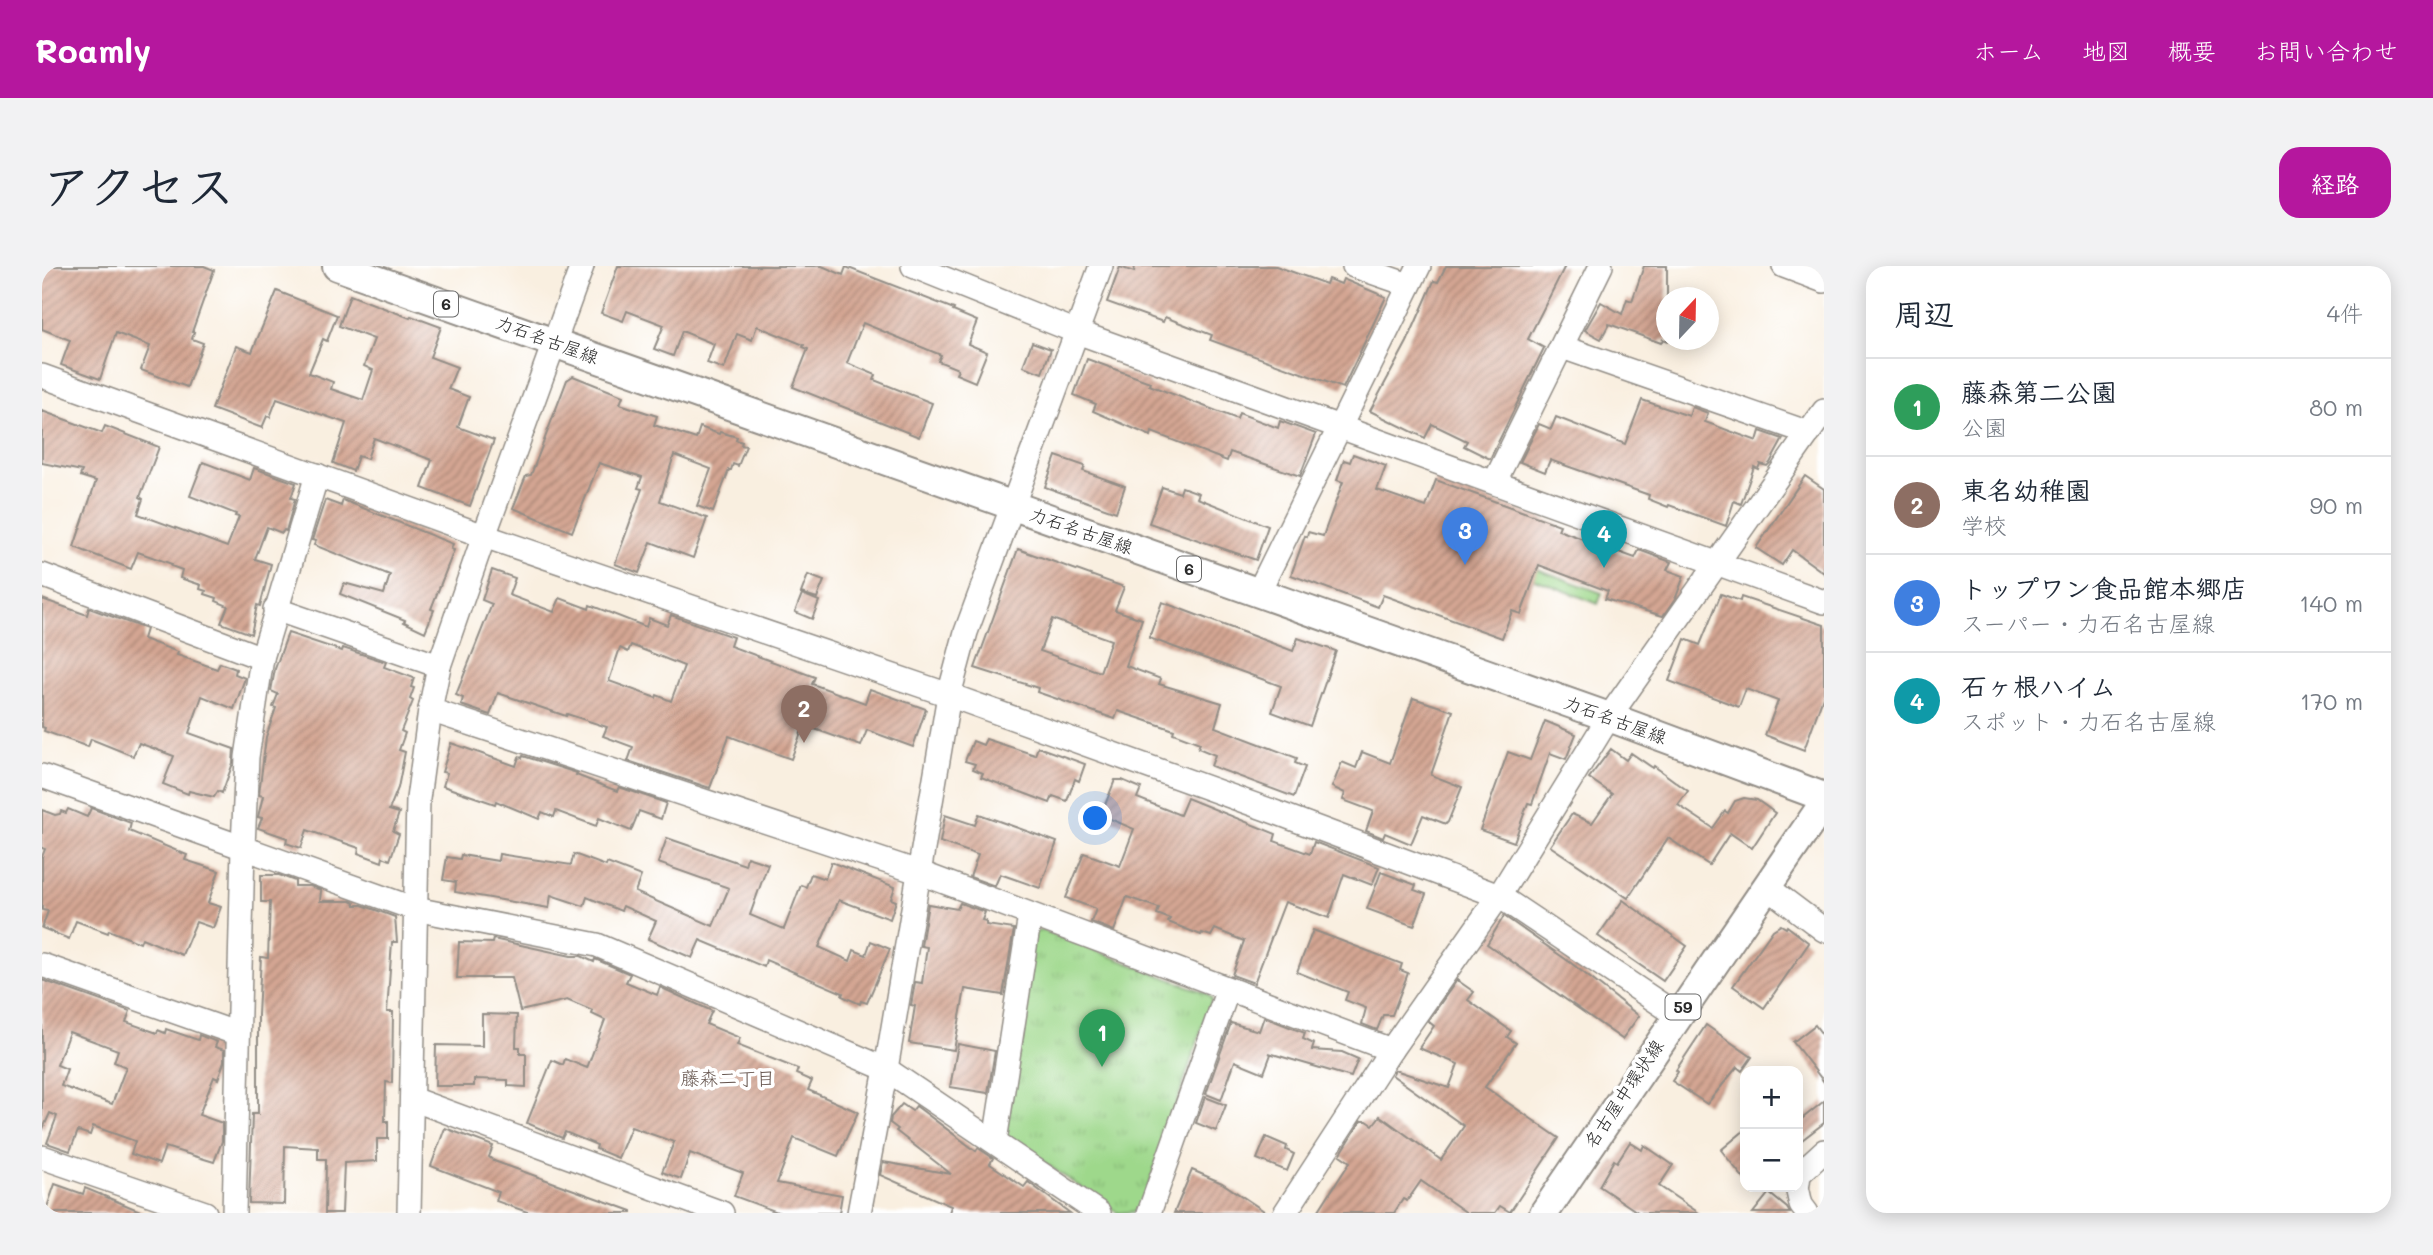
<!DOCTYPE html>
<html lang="ja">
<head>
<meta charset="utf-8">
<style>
  body { margin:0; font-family:Mali,"Klee One",sans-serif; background:#f2f2f3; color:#1f2937 }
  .controls { position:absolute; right:21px; bottom:21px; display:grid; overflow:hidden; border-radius:14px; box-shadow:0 4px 18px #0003 }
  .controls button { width:63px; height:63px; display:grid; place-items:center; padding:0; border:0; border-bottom:2px solid #e0e1e3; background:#fff; color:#1f2937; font:35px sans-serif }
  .compass { position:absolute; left:1614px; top:21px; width:63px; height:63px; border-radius:50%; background:#fff; box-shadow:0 4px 18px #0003; rotate:22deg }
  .you { position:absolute; left:1054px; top:553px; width:24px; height:24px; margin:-18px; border:5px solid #fff; border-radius:50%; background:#1a73e8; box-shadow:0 0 0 10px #1a73e833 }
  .badge { display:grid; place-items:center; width:46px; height:46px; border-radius:50%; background:#b5179e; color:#fff; font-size:23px; font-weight:700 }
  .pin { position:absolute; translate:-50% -58px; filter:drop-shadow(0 2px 4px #0008) }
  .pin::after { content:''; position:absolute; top:37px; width:24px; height:21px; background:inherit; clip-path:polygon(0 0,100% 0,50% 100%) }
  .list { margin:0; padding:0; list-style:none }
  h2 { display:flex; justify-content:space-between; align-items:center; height:91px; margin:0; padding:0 28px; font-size:30px }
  h2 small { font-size:23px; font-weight:400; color:#747a83 }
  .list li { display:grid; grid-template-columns:46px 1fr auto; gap:21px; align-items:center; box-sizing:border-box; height:98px; padding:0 28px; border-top:2px solid #e0e1e3 }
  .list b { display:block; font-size:26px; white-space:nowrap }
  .list p { margin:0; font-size:23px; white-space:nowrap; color:#747a83 }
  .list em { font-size:23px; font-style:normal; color:#747a83 }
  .map { position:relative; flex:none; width:1782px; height:947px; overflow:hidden; border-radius:21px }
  header { display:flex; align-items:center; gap:42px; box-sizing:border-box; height:98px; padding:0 35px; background:#b5179e; color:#fff }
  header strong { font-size:33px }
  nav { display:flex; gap:38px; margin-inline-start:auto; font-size:24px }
  .intro { display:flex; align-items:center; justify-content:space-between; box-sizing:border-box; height:168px; padding:0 42px }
  h1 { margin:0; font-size:49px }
  .button { padding:18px 32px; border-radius:21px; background:#b5179e; color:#fff; font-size:24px; font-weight:700 }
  main { display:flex; gap:42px; padding:0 42px }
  aside { flex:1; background:#fff; border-radius:21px; box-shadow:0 4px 18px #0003 }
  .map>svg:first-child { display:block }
  .grass { fill:#9ed88b; stroke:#64825b; stroke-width:2 }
  .park { fill:url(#park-tufts); stroke:#64825b; stroke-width:2 }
  .building { fill:url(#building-hatch); fill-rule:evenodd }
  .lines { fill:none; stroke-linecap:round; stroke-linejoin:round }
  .minor-casing { stroke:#928d86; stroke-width:26 }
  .major-casing { stroke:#928d86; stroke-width:32 }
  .minor { stroke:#fff; stroke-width:23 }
  .major { stroke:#fff; stroke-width:28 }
  .labels { text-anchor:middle; stroke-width:7; stroke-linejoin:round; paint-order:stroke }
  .shield { fill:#fff; stroke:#6b6b6b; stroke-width:2 }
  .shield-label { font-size:16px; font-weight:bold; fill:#2b2b2b }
  .street-label { font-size:18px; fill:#2b2b2b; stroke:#fff }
  .neighbourhood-label { font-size:19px; fill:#66564f; stroke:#fff }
</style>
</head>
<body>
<header>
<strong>Roamly</strong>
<nav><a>ホーム</a><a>地図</a><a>概要</a><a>お問い合わせ</a></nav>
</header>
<div class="intro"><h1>アクセス</h1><a class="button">経路</a></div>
<main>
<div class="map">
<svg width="1782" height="947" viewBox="0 0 1782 947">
  <defs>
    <pattern id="park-tufts" width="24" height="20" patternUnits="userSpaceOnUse" patternTransform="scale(1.75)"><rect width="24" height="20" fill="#9ed88b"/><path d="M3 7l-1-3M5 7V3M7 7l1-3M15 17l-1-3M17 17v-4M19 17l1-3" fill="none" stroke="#88ba78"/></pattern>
    <pattern id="building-hatch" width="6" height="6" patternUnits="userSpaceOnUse" patternTransform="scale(1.75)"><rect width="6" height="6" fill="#d4a693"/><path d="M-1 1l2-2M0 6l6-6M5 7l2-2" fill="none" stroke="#ac8778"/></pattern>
  </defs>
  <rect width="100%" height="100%" fill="#fff"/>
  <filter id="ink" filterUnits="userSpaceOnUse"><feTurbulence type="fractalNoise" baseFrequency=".0143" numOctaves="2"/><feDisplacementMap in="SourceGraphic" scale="14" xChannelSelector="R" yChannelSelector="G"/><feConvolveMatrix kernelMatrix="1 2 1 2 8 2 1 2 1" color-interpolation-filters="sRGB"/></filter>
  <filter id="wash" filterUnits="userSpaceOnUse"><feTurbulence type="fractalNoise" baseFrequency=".00686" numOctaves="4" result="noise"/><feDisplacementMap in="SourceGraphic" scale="28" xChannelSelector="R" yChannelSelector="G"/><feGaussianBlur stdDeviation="1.57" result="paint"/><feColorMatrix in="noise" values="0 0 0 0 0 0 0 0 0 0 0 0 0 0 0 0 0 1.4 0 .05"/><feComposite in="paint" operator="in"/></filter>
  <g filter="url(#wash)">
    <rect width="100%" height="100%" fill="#f9efe0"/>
    <polygon class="grass" points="1482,298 1560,327 1556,338 1478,307"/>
    <polygon class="park" points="1000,664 1165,727 1170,733 1098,945 1076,947 963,870 991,667"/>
    <g id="blocks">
      <g class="building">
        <polygon points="0,0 162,0 172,4 150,66 152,66 150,73 161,77 145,121 99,104 108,80 74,67 58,113 19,99 28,74 0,63"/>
        <polygon points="576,0 780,0 801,9 804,1 912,43 911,45 935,55 926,78 945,86 933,116 914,108 916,103 896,95 899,89 821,57 805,97 834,109 832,114 890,137 877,171 751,121 766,83 761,81 762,79 715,60 710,74 695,68 682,103 665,97 672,78 640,65 631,90 612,83 622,59 585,45 581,55 559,47"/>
        <polygon points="1093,0 1234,0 1284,18 1286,13 1299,18 1301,13 1344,31 1301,122 1168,74 1170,69 1141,58 1123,51 1121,56 1065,36 1078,1 1092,6"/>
        <polygon points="1404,0 1523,0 1486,73 1502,82 1448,193 1422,180 1425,175 1390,158 1383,172 1328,145 1365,76 1392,15 1396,16"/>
        <polygon points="1602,0 1625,0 1625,75 1621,73 1619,77 1567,58 1559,73 1543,64 1559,36 1580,48 1585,33 1590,35"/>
        <polygon points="235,25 295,49 285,75 281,73 267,107 291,116 289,123 321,134 331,104 322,100 332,73 297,60 308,29 368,52 369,50 399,61 388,91 415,101 406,123 427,131 416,161 452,174 428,240 380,222 390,194 332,172 325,193 316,190 311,205 291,197 304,157 235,133 228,151 225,150 220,162 170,143 194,80 210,86"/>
        <polygon points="990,76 1009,83 1000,107 981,100"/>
        <polygon points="1045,93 1108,116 1107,119 1195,153 1197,147 1236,162 1238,155 1274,168 1258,210 1188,186 1185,195 1110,166 1109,170 1051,145 1054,138 1032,129"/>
        <polygon points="531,110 581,130 578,138 615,150 612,159 654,173 658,161 677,168 678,166 695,171 694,174 700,176 699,179 704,180 696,200 691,198 689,204 687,204 671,246 655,240 669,203 632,189 618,235 665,252 651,292 609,276 597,307 573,298 600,223 596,222 600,211 557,197 530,266 471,242 484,210 489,209 525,114"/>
        <polygon points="1600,134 1647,150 1650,141 1666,147 1663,156 1715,175 1718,165 1741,173 1728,197 1725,200 1718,198 1716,203 1712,201 1699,238 1692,235 1684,260 1627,239 1626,241 1606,233 1607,229 1508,194 1503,206 1478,196 1497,158 1509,163 1514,151 1583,178"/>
        <polygon points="0,145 60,167 63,160 117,181 98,231 101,233 96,248 185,281 197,251 193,250 194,248 148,230 161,196 208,214 212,202 254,217 249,232 253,233 244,265 242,264 240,267 225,261 213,293 229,298 218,340 215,339 209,368 179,357 186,340 174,335 175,332 163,328 164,325 158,323 159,319 138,312 140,304 129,300 130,298 96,286 89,303 32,281 54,215 38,210 40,205 0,197"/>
        <polygon points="1311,188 1344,200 1335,224 1384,241 1394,214 1518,259 1516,264 1593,292 1597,284 1629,296 1625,304 1642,310 1634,331 1621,350 1563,333 1566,325 1497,299 1479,348 1470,345 1460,372 1341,329 1336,341 1249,309 1263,270 1265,271 1266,266 1281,270 1301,216 1295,214 1302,194 1308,196"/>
        <polygon points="1014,190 1043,200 1041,205 1083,220 1074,246 1003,221"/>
        <polygon points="1763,210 1782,223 1782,307 1750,284 1740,299 1714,282"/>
        <polygon points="1120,221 1138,227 1140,221 1157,227 1155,232 1226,260 1214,294 1107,257"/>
        <polygon points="283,234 299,240 301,234 411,278 409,283 412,284 389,343 392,344 383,366 362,356 363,354 298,328 302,317 342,328 348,309 272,279 274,275 270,274"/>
        <path d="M976,283l106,38 -9,23 27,9 -16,47 35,13 -2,5 63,19 -7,24 82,31 -2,5 10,4 -11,30 -83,-31 4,-11 -17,-7 2,-5 -27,-10 1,-3 -56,-19 -3,8 -78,-27 1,-4 -63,-20zM1010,353l59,21 -11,32 -60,-21z"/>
        <path d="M450,304l23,8 -6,17 45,17 6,-14 29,11 1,-4 56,22 3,-9 18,7 4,-10 62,22 -3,9 85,31 -3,7 53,19 5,-14 56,20 -13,38 -46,-17 -6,16 -57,-21 -13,34 -62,-23 -19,52 -82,-27 5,-14 -30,-11 4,-9 -40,-13 -1,2 -68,-23 -8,22 -29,-10 2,-7 -7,-3 36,-91 -10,-4zM589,379l53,21 -13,35 -14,-6 -1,3 -47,-17 11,-33 8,4z"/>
        <polygon points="766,309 782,315 775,332 759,327"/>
        <polygon points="760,328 777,335 770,353 753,346"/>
        <polygon points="1679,328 1698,335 1699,331 1782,359 1782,428 1762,484 1723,469 1736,435 1704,423 1697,441 1627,415 1643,373 1658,379"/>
        <polygon points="0,333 45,349 47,342 104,363 101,373 136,386 135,389 175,403 178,397 194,403 193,408 203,412 192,443 160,430 147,467 192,483 191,497 180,527 176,525 172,531 147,525 146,528 121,518 132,490 97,477 91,490 49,473 46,481 2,465 3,462 0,461"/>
        <polygon points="1120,336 1251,385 1256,372 1294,385 1268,460 1230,446 1239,420 1107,372"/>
        <polygon points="246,367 300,385 301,382 344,396 342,401 372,412 369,421 372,422 368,433 371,435 359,465 363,467 357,484 363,486 356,522 347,544 357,547 351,565 357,568 348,594 341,591 340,596 316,587 317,582 265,564 259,582 244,577 245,572 216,562 220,552 216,551 221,530 217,529 218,520 224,471 234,442 231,441 236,428 229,425 233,403"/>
        <polygon points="1371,432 1411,445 1389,509 1420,521 1406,556 1404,558 1381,549 1369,578 1343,567 1341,572 1324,565 1331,545 1301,534 1303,527 1290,521 1300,496 1314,502 1320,486 1348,497"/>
        <polygon points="1503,455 1534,468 1524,493 1508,487 1490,538 1486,537 1472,576 1438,564 1466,486 1488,494"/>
        <polygon points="944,473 993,489 996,481 1043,498 1037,515 1033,513 1025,535 1011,530 1008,537 939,511 941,507 931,503 933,498 923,495 931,475 941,479"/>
        <polygon points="409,477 474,500 477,491 480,492 481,490 535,507 534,509 575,525 577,521 624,537 619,553 597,545 589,565 557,552 554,560 514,545 512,551 500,546 497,553 454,535 453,538 401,520 405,507 400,506"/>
        <polygon points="1569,483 1584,494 1589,487 1611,502 1612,500 1646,525 1636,539 1671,562 1683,545 1686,547 1693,535 1702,532 1715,534 1733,547 1710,582 1688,567 1667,599 1626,572 1586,632 1508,580 1530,548 1550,557 1570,528 1547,512"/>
        <polygon points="1073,514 1080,514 1099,522 1095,532 1138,549 1145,532 1234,568 1232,575 1268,588 1272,576 1337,601 1330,619 1302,608 1287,652 1243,636 1212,717 1190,709 1202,675 1173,663 1169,670 1160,667 1159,669 1126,656 1128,653 1115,648 1117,642 1085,631 1072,665 1049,656 1054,643 1024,632 1042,587 1078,600 1092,563 1059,549"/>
        <polygon points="49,542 89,557 87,565 145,589 143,594 177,605 166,637 179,641 171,662 154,656 140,689 100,672 98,677 67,664 66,667 34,655 27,673 0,662 6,645 0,644 0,591 3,583 0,582 0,544 13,549 18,548 19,545 24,547 26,543 45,551"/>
        <polygon points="937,548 1015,576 998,622 958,608 953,620 928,611 936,589 898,576 903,549 933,559"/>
        <polygon points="625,572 703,599 705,591 726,598 708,649 742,663 759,619 764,621 769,608 783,613 789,596 853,621 849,633 854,635 848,653 797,634 777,681 808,695 812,684 824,689 829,675 848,683 825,737 819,735 818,738 800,730 801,727 724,694 722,701 658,674 650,692 606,673 614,655 581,640 579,645 545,631 542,640 509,629 507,642 413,626 414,616 401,614 405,591 418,593 419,589 456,595 457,588 529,599 532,588 564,600 565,597 599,610 593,626 671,660 687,622 616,597"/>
        <polygon points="1339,606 1374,619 1372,624 1384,628 1372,660 1325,643"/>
        <polygon points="219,609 237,609 253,615 253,620 268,620 279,624 278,635 309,635 313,637 313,639 320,639 353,651 355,676 350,676 345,746 351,746 350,817 344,816 343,855 346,855 346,873 335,873 335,895 302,897 300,947 283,947 284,893 276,893 276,882 243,880 242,938 207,937 210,848 216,848 216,749 219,691 226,692 228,636 219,636"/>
        <polygon points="1581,634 1645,680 1621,715 1556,670"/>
        <polygon points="918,637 943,646 940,654 944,655 944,659 972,663 961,729 923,723 912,784 867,777 873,740 869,739 873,716 880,717 885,681 879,680 886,638 915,643"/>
        <polygon points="1462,650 1529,697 1597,750 1580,773 1445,678"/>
        <polygon points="1739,659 1744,662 1745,660 1767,677 1722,742 1691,720 1731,664"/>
        <polygon points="1271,664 1360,698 1358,704 1366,707 1350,749 1341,749 1335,764 1320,758 1324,742 1303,734 1306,726 1255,706"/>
        <polygon points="451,673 529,690 539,690 552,696 553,693 588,708 584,716 615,729 618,721 635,729 670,745 664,758 698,772 695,779 756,803 754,808 770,815 766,824 816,846 796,890 752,872 735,917 800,929 797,947 738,947 692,930 701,907 648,887 639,913 620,906 632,876 589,861 576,892 554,883 555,879 523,866 520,872 485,857 510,794 521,799 523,793 545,802 563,754 550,748 551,745 525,734 478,745 470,712 415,712 417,676 450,677"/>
        <path d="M0,714l88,31 -4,11 31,11 1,-3 7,3 1,-4 32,11 1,-5 18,7 -2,5 9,3v12l-6,17 -4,-2 -15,38 23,8v18l-8,21 -49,-15 -6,17 -28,-10 4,-13 -42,-15 -3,9 -12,-4 -8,20 -23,-8 10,-27 -7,-3 -8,18zM27,766l49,18 -4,12 12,5 -14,37 -51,-18 6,-17 -10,-4z"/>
        <polygon points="1415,714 1432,726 1426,734 1469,765 1465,771 1474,777 1443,821 1517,872 1468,946 1458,940 1453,947 1425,947 1379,915 1365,935 1361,933 1352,947 1275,947 1308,896 1298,889 1319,855 1325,855 1331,859 1338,850 1399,894 1422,860 1350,809 1353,804 1407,822 1416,798 1377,782 1392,760 1386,755"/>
        <polygon points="440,748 475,749 474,781 478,781 478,788 484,788 484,821 466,820 466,814 432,813 432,820 393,820 394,779 440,780"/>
        <polygon points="1222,751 1263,767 1261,773 1272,778 1270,784 1300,786 1316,793 1309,811 1227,787 1229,788 1222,807 1193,795 1179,834 1164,828 1189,757 1217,765"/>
        <polygon points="1664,759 1710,791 1700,805 1695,801 1665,838 1630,815 1636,806 1634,804"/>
        <polygon points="1773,759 1782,771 1782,816 1751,776"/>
        <polygon points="916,778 953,785 946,827 908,821"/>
        <polygon points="1163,831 1184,839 1174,865 1154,857"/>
        <polygon points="1782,835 1782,857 1756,877 1756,856"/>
        <polygon points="860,838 870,845 874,840 934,885 936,882 951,892 948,898 982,921 986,916 1028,947 907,947 909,940 838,909 841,896 909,908 854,865 856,863 848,857 849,851"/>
        <polygon points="403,862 451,880 447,891 452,895 590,945 590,947 488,947 454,935 457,926 389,900"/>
        <polygon points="1703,864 1703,914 1679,884"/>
        <polygon points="1224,871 1245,880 1244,884 1252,888 1245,905 1215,893"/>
        <polygon points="1588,876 1600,884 1602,879 1631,899 1617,920 1657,947 1597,947 1557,920 1572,894 1575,896"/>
        <polygon points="1150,904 1180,917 1225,947 1132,947"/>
        <polygon points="13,918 41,928 43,922 103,947 3,947"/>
        <polygon points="1727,927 1745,942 1748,947 1711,947"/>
      </g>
    </g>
  </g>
  <g filter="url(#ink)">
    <use href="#blocks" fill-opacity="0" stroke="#928d86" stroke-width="2"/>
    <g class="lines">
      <defs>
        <g id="minor">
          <polyline points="871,0 1035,66 1782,336"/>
          <polyline points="1312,0 1367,19"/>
          <polyline points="1742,0 1782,15"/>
          <polyline points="1520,81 1767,167"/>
          <polyline points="0,110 442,270 907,429 1238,548 1457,630 1635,749"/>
          <polyline points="1453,215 1559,0"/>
          <polyline points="0,309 220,392"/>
          <polyline points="1216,327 1377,0"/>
          <polyline points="233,343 397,400"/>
          <polyline points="388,444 876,606 1349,784"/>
          <polyline points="0,510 373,643 555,679 844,803 1057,947"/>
          <polyline points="1725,621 1782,664"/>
          <polyline points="0,699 196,768"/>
          <polyline points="370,833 680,947"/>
          <polyline points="953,875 988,649"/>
          <polyline points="0,891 163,947"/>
          <polyline points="1756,917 1757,908 1782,885"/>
          <polyline points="1755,921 1759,939 1765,947"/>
          <polyline points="192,947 201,581 205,491 220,392 275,209"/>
          <polyline points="367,947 376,533 388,444 397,400 442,270 540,0"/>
          <polyline points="817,947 844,803 907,429 924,366 1059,0"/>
          <polyline points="1107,947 1186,723"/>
          <polyline points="1243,947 1349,784 1457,630 1567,451 1782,145"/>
        </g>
        <g id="major">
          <polyline points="295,0 1567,451 1782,531"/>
          <polyline points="1502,947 1782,537"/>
        </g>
      </defs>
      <use href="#minor" class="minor-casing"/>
      <use href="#major" class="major-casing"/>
      <use href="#minor" class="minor"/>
      <use href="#major" class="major"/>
    </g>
  </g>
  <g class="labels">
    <g class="shield">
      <rect x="392" y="25.5" width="24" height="25" rx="5"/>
      <rect x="1135" y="290.5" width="24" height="25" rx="5"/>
      <rect x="1623.5" y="728.5" width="35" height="25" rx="5"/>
    </g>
    <g class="shield-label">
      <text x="404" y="44">6</text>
      <text x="1147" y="309">6</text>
      <text x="1641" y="747">59</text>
    </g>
    <g class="street-label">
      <text transform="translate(505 74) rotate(20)" y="6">力石名古屋線</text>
      <text transform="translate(1039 265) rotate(19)" y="6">力石名古屋線</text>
      <text transform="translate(1573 454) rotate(20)" y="6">力石名古屋線</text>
      <text transform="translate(1582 828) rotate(-56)" y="6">名古屋中環状線</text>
    </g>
    <g class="neighbourhood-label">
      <text x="686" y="819">藤森二丁目</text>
    </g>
  </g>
</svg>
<div class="controls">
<button>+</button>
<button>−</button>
</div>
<svg class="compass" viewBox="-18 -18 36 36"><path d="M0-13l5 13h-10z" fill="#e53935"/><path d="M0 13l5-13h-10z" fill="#747a83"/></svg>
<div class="you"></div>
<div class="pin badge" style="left:1060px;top:801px;background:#2e9e5b">1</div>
<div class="pin badge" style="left:762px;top:477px;background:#8d6e63">2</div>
<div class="pin badge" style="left:1423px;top:299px;background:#3f7fe0">3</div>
<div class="pin badge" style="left:1562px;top:302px;background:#0f9aa8">4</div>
</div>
<aside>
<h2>周辺<small>4件</small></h2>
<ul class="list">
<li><span class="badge" style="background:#2e9e5b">1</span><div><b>藤森第二公園</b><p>公園</p></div><em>80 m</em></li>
<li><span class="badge" style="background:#8d6e63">2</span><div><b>東名幼稚園</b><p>学校</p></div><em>90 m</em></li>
<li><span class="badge" style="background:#3f7fe0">3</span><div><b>トップワン食品館本郷店</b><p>スーパー · 力石名古屋線</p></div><em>140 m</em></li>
<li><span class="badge" style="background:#0f9aa8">4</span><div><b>石ヶ根ハイム</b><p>スポット · 力石名古屋線</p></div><em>170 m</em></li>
</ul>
</aside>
</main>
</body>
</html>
